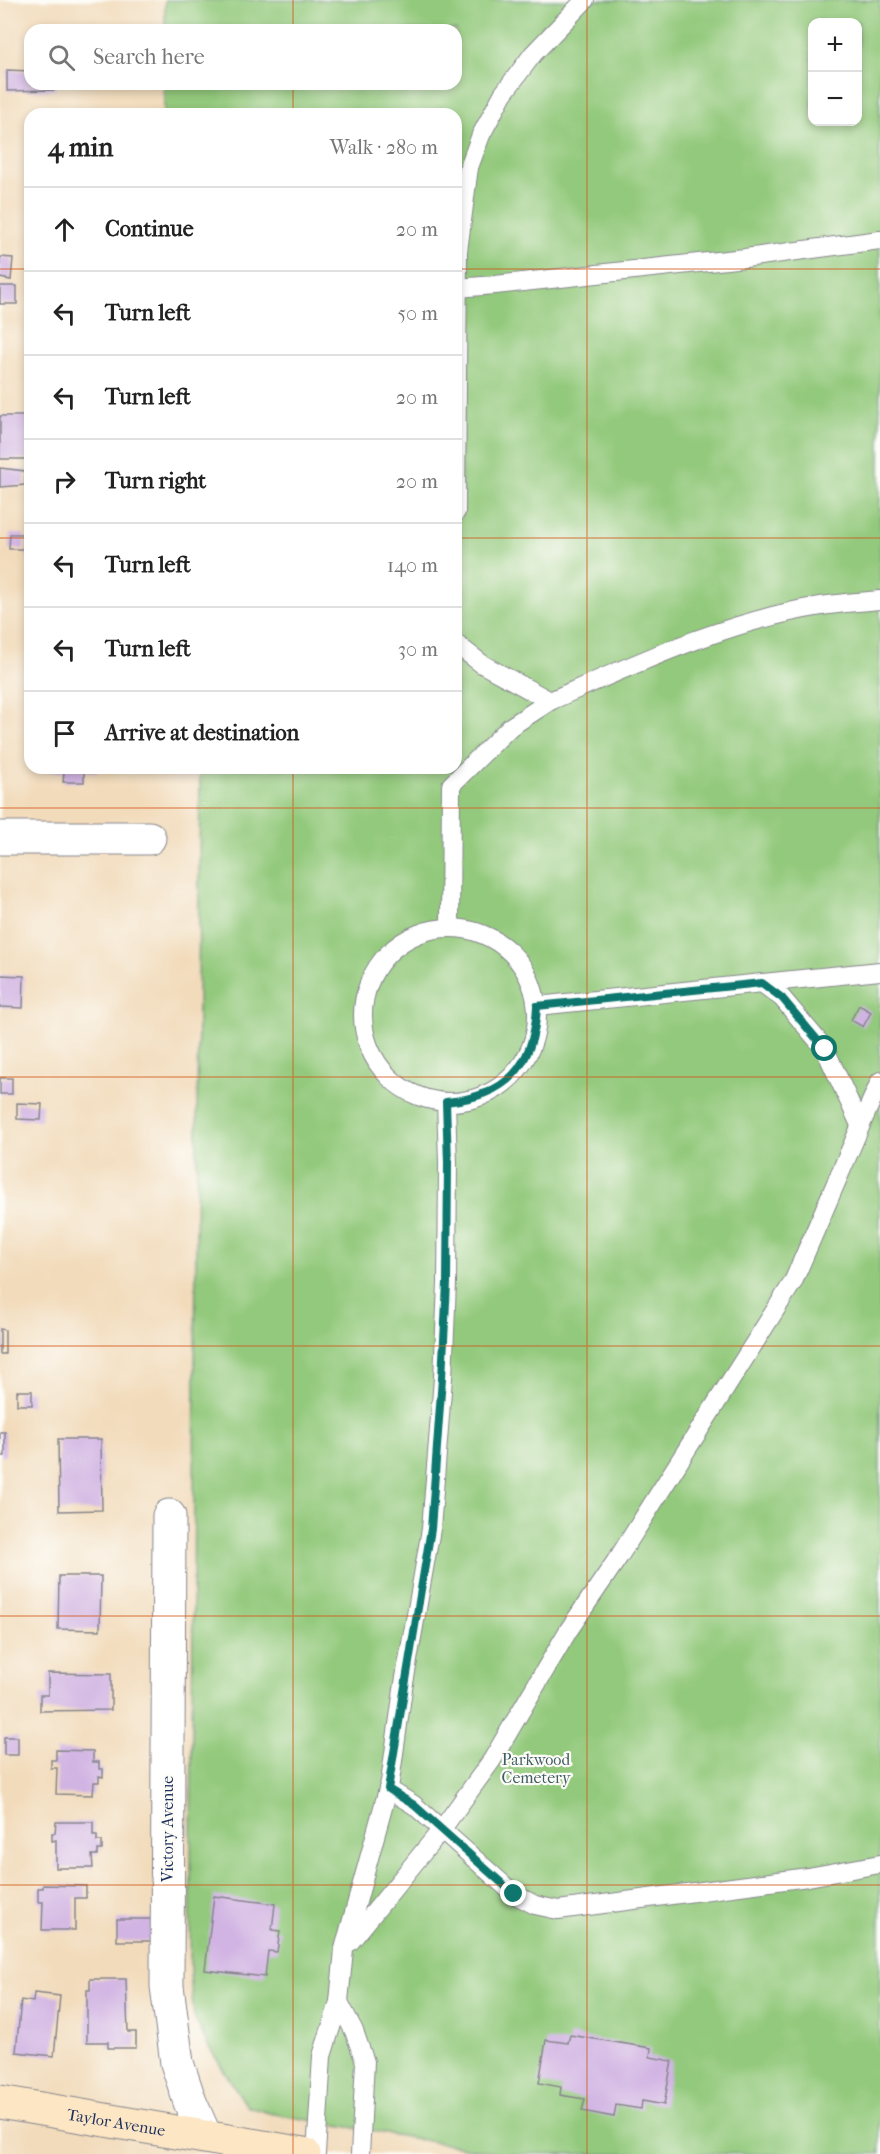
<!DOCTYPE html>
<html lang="en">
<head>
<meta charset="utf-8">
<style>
  body { margin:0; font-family:"IM FELL French Canon",serif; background:#f2f2f2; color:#222 }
  .controls { position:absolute; right:18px; top:18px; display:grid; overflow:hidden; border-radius:12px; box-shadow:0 3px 9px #0003 }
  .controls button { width:54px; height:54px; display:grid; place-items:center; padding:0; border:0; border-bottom:2px solid #e0e0e0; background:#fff; color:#222; font:30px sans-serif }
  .stop { position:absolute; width:18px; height:18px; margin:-14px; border:4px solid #0f766e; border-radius:50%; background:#fff }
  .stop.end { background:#0f766e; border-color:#fff; box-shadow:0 2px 6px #0008 }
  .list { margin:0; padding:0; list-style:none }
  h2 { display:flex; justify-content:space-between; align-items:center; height:78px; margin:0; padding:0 24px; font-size:26px }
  h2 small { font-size:20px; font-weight:400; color:#767676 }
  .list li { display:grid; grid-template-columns:39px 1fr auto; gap:18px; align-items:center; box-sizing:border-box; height:84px; padding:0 24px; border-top:2px solid #e0e0e0 }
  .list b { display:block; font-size:22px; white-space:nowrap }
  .list em { font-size:20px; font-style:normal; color:#767676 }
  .icon { flex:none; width:33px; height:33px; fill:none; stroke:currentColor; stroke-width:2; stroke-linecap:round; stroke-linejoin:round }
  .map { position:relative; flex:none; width:880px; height:2154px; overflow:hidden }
  .search { position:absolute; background:#fff; box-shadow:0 3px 9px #0003; left:24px; top:24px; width:438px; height:66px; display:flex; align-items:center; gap:15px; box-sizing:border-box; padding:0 21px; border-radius:18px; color:#767676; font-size:22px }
  .panel { position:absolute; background:#fff; box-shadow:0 3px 9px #0003; left:24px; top:108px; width:438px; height:666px; border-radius:18px }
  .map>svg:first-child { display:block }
  .green { fill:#93c97b; stroke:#577c6c; stroke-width:1.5; fill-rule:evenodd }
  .building { fill:#d1b4e3 }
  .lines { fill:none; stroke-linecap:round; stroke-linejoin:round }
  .lane-casing { stroke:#86858c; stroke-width:20 }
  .street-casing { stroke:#86858c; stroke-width:35 }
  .secondary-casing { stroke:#86858c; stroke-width:35 }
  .lane { stroke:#fff; stroke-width:18 }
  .street { stroke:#fff; stroke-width:33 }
  .secondary { stroke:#fce6c4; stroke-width:33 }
  .route { stroke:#0f766e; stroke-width:8 }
  .grid { fill:none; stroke:#d45514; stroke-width:1.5; stroke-opacity:0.55 }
  .labels { text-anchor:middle; stroke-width:4.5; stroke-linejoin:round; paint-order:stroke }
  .park-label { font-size:16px; fill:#3f5d67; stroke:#fdfcf7 }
  .street-label { font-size:16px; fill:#1b2f5e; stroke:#fdfcf7 }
</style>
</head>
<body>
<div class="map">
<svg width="880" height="2154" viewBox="0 0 880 2154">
  <rect width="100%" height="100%" fill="#fdfcf7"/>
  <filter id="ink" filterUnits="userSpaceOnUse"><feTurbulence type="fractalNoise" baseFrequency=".0167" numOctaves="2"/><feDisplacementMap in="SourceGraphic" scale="12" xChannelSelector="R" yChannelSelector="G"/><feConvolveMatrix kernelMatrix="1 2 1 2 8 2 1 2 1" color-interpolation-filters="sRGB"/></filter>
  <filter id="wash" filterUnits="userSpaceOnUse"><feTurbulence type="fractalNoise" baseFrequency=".008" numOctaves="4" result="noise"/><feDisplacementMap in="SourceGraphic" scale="24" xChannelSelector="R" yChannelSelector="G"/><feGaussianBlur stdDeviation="1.35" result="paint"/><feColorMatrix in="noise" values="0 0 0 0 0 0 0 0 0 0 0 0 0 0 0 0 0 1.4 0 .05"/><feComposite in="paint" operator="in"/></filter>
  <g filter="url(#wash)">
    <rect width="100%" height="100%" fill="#f2dbbb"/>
    <path class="green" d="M165,0h715v2154h-377l-234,-41 -22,-7 -37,-57 -16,-32 -4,-43 10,-1206h256v-654h-292v-30h292v-54h-291zM812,22h46v100h-46z"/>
    <g id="blocks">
      <g class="building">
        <polygon points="7,70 30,71 30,84 55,84 55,90 7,91"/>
        <polygon points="0,257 13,258 11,280 0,278"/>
        <rect x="0" y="286" width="17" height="18"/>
        <rect x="0" y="416" width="30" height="43"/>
        <polygon points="0,468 25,471 25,485 0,487"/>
        <polygon points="10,534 24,534 24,549 9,549"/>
        <rect x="27" y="538" width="3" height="19"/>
        <polygon points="37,768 98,768 98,772 84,771 84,782 63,782 64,772 36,771"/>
        <polygon points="0,975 24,976 23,1008 0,1007"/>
        <polygon points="859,1005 871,1012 863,1027 851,1020"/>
        <rect x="0" y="1078" width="12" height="16"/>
        <polygon points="17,1103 42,1104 41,1120 17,1119"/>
        <polygon points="0,1329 5,1330 5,1354 0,1354"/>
        <rect x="17" y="1391" width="15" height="14"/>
        <rect x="0" y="1432" width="5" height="24"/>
        <polygon points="58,1439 101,1439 102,1510 59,1511"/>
        <polygon points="59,1576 101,1576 100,1630 58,1629"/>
        <polygon points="48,1673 111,1674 111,1710 40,1711 40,1695 48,1695"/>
        <rect x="4" y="1737" width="14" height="18"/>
        <polygon points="56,1750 93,1751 93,1762 99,1762 99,1769 103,1769 103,1777 99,1776 99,1782 94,1782 93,1795 56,1794 57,1768 51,1768 51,1760 56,1760"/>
        <polygon points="56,1822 93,1822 93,1835 97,1835 97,1841 102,1841 102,1850 98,1850 98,1855 92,1855 93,1868 56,1868 56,1840 52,1841 52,1833 55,1833"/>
        <polygon points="43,1885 86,1886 86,1898 75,1898 75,1930 42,1930 43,1902 38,1902 38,1888 43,1888"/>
        <polygon points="214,1896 275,1904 272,1930 280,1931 277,1952 268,1951 265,1977 205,1970"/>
        <rect x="117" y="1919" width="36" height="22"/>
        <polygon points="90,1979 126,1979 128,2032 136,2032 136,2048 108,2048 108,2042 87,2042 87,1990 90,1990"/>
        <polygon points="34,1993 60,1996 54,2056 16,2052 21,2000 33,2002"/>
        <polygon points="570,2035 651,2048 650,2057 672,2061 664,2105 642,2101 641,2109 616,2105 614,2117 582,2111 585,2099 560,2095 561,2087 539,2083 546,2040 568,2043"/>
      </g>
    </g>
  </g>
  <g filter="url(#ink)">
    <use href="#blocks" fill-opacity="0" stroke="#86858c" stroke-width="1.5"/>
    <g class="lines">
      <defs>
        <g id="lane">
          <polyline points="457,288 495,285 745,258 880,240"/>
          <polyline points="456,512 458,251 469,167 481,135 503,94 533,54 585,0"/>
          <path d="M456,644l26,20 68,37c87,-38 177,-80 271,-95 19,-3 39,-4 59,-6"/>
          <polyline points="450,928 451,785 510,727 550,701"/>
          <circle cx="450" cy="1015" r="87"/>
          <polyline points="762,983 782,998 825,1049 860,1125"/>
          <polyline points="537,1006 880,971"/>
          <polyline points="388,1789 414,1805 514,1894 535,1905 558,1910 808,1877 880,1864"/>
          <polyline points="350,1942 442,1829 492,1760 568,1631 620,1555 793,1282 880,1081"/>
          <polyline points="339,2002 354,2031 365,2062 360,2154"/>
          <polyline points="316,2154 322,2056 339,2002 344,1949 390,1782 403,1689 431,1529 443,1378 447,1283 448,1163 446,1102"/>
        </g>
        <g id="street">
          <polyline points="0,838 149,838"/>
          <polyline points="169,1516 167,1986 177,2063 190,2102 205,2136"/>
        </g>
        <g id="secondary">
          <path id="s1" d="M0,2102l304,52"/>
        </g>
      </defs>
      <use href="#lane" class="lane-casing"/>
      <use href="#street" class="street-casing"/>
      <use href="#secondary" class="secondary-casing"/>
      <use href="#lane" class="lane"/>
      <use href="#street" class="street"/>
      <use href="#secondary" class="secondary"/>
    </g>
  </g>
  <g class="lines" filter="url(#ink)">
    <path class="route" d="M514,1894l-100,-89 -26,-16 43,-260 11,-151 5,-95 1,-120 -2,-61c60,-6 88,-34 91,-96l225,-23 20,15 43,51"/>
  </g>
  <path class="grid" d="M293,0v30M587,0v2154M293,84v30M0,269h30M456,269h424M0,538h30M456,538h424M293,768v1386M0,808h880M0,1077h880M0,1346h880M0,1616h880M0,1885h880"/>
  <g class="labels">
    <g class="park-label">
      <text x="536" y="1765">Parkwood<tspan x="536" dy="18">Cemetery</tspan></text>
    </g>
    <g class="street-label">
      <text transform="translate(167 1829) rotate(-90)" y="6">Victory Avenue</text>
      <text dy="6" stroke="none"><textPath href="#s1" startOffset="118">Taylor Avenue</textPath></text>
    </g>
  </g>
</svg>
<div class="controls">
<button>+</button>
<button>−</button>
</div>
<div class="stop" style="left:825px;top:1049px"></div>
<div class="stop end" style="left:514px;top:1894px"></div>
<div class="search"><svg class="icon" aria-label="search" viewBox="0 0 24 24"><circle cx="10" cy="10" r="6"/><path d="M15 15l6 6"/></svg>Search here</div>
<section class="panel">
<h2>4 min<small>Walk · 280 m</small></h2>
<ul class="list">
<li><svg class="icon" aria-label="ahead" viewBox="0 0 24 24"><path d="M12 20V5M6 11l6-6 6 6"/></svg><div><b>Continue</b></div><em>20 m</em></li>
<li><svg class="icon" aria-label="left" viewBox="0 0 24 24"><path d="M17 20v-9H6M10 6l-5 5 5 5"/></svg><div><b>Turn left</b></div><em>50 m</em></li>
<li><svg class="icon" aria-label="left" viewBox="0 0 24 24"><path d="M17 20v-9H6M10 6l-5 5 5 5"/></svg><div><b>Turn left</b></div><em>20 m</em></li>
<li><svg class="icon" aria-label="right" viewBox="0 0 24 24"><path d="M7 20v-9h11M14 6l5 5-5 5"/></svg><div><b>Turn right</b></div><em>20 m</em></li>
<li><svg class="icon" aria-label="left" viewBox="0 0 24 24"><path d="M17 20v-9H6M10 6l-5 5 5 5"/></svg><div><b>Turn left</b></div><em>140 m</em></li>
<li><svg class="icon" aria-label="left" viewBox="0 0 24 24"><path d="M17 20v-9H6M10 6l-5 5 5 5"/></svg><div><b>Turn left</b></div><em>30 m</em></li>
<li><svg class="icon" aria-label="arrive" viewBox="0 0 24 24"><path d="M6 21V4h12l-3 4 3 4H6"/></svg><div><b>Arrive at destination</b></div></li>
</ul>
</section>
</div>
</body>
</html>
